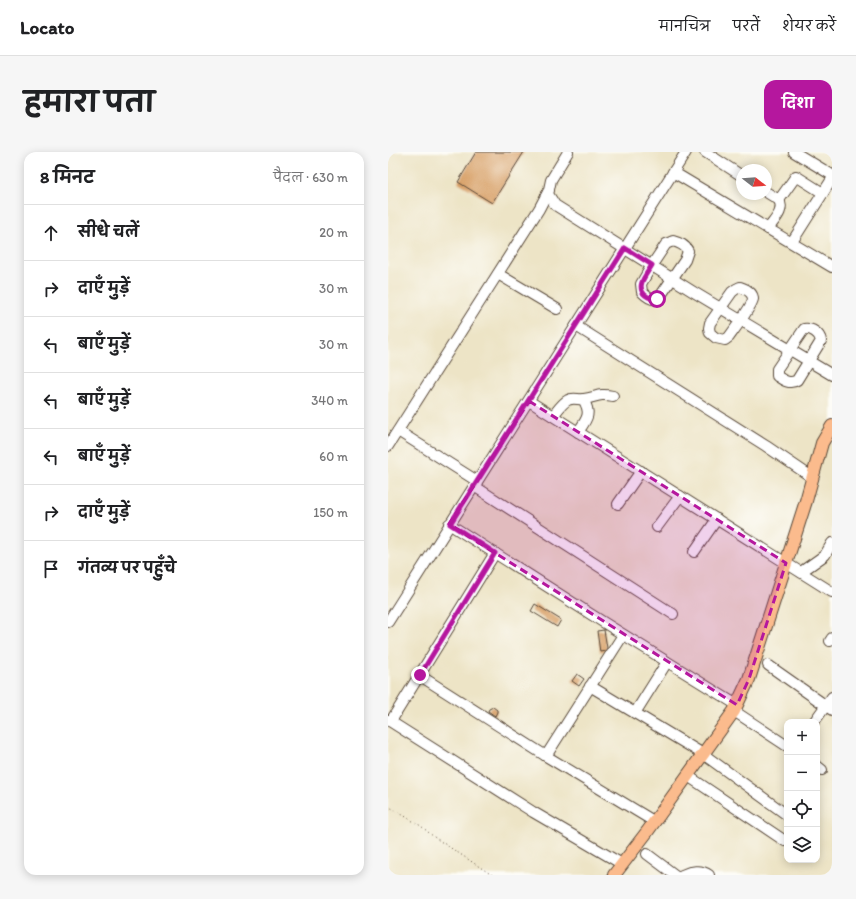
<!DOCTYPE html>
<html lang="hi">
<head>
<meta charset="utf-8">
<style>
  body { margin:0; font-family:Itim,"Playpen Sans Deva",sans-serif; background:#f6f6f6; color:#202124 }
  .controls { position:absolute; right:12px; bottom:12px; display:grid; overflow:hidden; border-radius:8px; box-shadow:0 2px 10px #0003 }
  .controls button { width:36px; height:36px; display:grid; place-items:center; padding:0; border:0; border-bottom:1px solid #e0e0e0; background:#fff; color:#202124; font:20px sans-serif }
  .compass { position:absolute; left:348px; top:12px; width:36px; height:36px; border-radius:50%; background:#fff; box-shadow:0 2px 10px #0003; rotate:107deg }
  .stop { position:absolute; width:12px; height:12px; margin:-9px; border:3px solid #b5179e; border-radius:50%; background:#fff }
  .stop.end { background:#b5179e; border-color:#fff; box-shadow:0 1px 4px #0008 }
  .list { margin:0; padding:0; list-style:none }
  h2 { display:flex; justify-content:space-between; align-items:center; height:52px; margin:0; padding:0 16px; font-size:17px }
  h2 small { font-size:13px; font-weight:400; color:#757577 }
  .list li { display:grid; grid-template-columns:26px 1fr auto; gap:12px; align-items:center; box-sizing:border-box; height:56px; padding:0 16px; border-top:1px solid #e0e0e0 }
  .list b { display:block; font-size:15px; white-space:nowrap }
  .list em { font-size:13px; font-style:normal; color:#757577 }
  .icon { flex:none; width:22px; height:22px; fill:none; stroke:currentColor; stroke-width:2; stroke-linecap:round; stroke-linejoin:round }
  .map { position:relative; flex:none; width:444px; height:723px; overflow:hidden; border-radius:12px }
  header { display:flex; align-items:center; gap:24px; box-sizing:border-box; height:56px; padding:0 20px; background:#fff; border-bottom:1px solid #e0e0e0 }
  header strong { font-size:19px }
  nav { display:flex; gap:22px; margin-inline-start:auto; font-size:14px }
  .intro { display:flex; align-items:center; justify-content:space-between; box-sizing:border-box; height:96px; padding:0 24px }
  h1 { margin:0; font-size:28px }
  .button { padding:10px 18px; border-radius:12px; background:#b5179e; color:#fff; font-size:14px; font-weight:700 }
  main { display:flex; gap:24px; padding:0 24px }
  aside { flex:1; background:#fff; border-radius:12px; box-shadow:0 2px 10px #0003 }
  .map>svg:first-child { display:block }
  .building { fill:#d59a5d }
  .lines { fill:none; stroke-linecap:round; stroke-linejoin:round }
  .minor-casing { stroke:#564637; stroke-width:12 }
  .major-casing { stroke:#564637; stroke-width:14 }
  .path { stroke:#564637; stroke-width:1; stroke-dasharray:1 3; stroke-linecap:butt }
  .minor { stroke:#fff; stroke-width:10 }
  .major { stroke:#fbbb8d; stroke-width:12 }
  .route { stroke:#b5179e; stroke-width:5 }
  .marked { fill:#b5179e; fill-opacity:0.2; stroke:#b5179e; stroke-width:3; stroke-dasharray:8 5; stroke-linejoin:round }
</style>
</head>
<body>
<header>
<strong>Locato</strong>
<nav><a>मानचित्र</a><a>परतें</a><a>शेयर करें</a></nav>
</header>
<div class="intro"><h1>हमारा पता</h1><a class="button">दिशा</a></div>
<main>
<aside>
<h2>8 मिनट<small>पैदल · 630 m</small></h2>
<ul class="list">
<li><svg class="icon" aria-label="ahead" viewBox="0 0 24 24"><path d="M12 20V5M6 11l6-6 6 6"/></svg><div><b>सीधे चलें</b></div><em>20 m</em></li>
<li><svg class="icon" aria-label="right" viewBox="0 0 24 24"><path d="M7 20v-9h11M14 6l5 5-5 5"/></svg><div><b>दाएँ मुड़ें</b></div><em>30 m</em></li>
<li><svg class="icon" aria-label="left" viewBox="0 0 24 24"><path d="M17 20v-9H6M10 6l-5 5 5 5"/></svg><div><b>बाएँ मुड़ें</b></div><em>30 m</em></li>
<li><svg class="icon" aria-label="left" viewBox="0 0 24 24"><path d="M17 20v-9H6M10 6l-5 5 5 5"/></svg><div><b>बाएँ मुड़ें</b></div><em>340 m</em></li>
<li><svg class="icon" aria-label="left" viewBox="0 0 24 24"><path d="M17 20v-9H6M10 6l-5 5 5 5"/></svg><div><b>बाएँ मुड़ें</b></div><em>60 m</em></li>
<li><svg class="icon" aria-label="right" viewBox="0 0 24 24"><path d="M7 20v-9h11M14 6l5 5-5 5"/></svg><div><b>दाएँ मुड़ें</b></div><em>150 m</em></li>
<li><svg class="icon" aria-label="arrive" viewBox="0 0 24 24"><path d="M6 21V4h12l-3 4 3 4H6"/></svg><div><b>गंतव्य पर पहुँचे</b></div></li>
</ul>
</aside>
<div class="map">
<svg width="444" height="723" viewBox="0 0 444 723">
  <rect width="100%" height="100%" fill="#fdfcf7"/>
  <filter id="ink" filterUnits="userSpaceOnUse"><feTurbulence type="fractalNoise" baseFrequency=".025" numOctaves="2"/><feDisplacementMap in="SourceGraphic" scale="8" xChannelSelector="R" yChannelSelector="G"/><feConvolveMatrix kernelMatrix="1 2 1 2 8 2 1 2 1" color-interpolation-filters="sRGB"/></filter>
  <filter id="wash" filterUnits="userSpaceOnUse"><feTurbulence type="fractalNoise" baseFrequency=".012" numOctaves="4" result="noise"/><feDisplacementMap in="SourceGraphic" scale="16" xChannelSelector="R" yChannelSelector="G"/><feGaussianBlur stdDeviation="0.9" result="paint"/><feColorMatrix in="noise" values="0 0 0 0 0 0 0 0 0 0 0 0 0 0 0 0 0 1.4 0 .05"/><feComposite in="paint" operator="in"/></filter>
  <g filter="url(#wash)">
    <rect width="100%" height="100%" fill="#ede4c6"/>
    <g id="blocks">
      <g class="building">
        <polygon points="88,0 136,0 104,51 70,30"/>
        <polygon points="147,452 173,468 169,475 143,459"/>
        <polygon points="216,478 219,496 217,499 212,500 209,479"/>
        <polygon points="189,522 196,527 191,534 184,529"/>
        <polygon points="105,555 109,558 109,560 107,564 100,559 101,557"/>
      </g>
    </g>
  </g>
  <g filter="url(#ink)">
    <use href="#blocks" fill-opacity="0" stroke="#564637" stroke-width="1"/>
    <g class="lines">
      <defs>
        <g id="minor">
          <polyline points="180,0 163,28 160,42 167,53 304,139 444,223"/>
          <polyline points="317,0 354,24"/>
          <polyline points="406,0 444,23"/>
          <polyline points="285,20 444,115"/>
          <polyline points="378,40 391,48 408,24 435,41"/>
          <path d="M380,77c6,-9 17,-18 11,-29"/>
          <path d="M285,89c7,2 12,4 15,10l-3,9 -26,38c-6,4 -12,-1 -17,-6l-1,-8 11,-19 14,-21z"/>
          <polyline points="404,90 444,27"/>
          <polyline points="110,122 169,157"/>
          <path d="M352,135c6,2 13,5 13,12 -1,7 -19,31 -24,38l-4,3 -9,-2 -6,-5 -1,-5 1,-5 22,-31 4,-3z"/>
          <polyline points="188,174 378,294 425,326"/>
          <path d="M416,177c7,-1 16,4 17,12l-24,39c-7,5 -14,0 -20,-4v-7z"/>
          <polyline points="141,249 444,440"/>
          <path d="M165,264c4,-5 9,-13 15,-16 5,-3 11,0 16,-1 13,-2 15,-6 29,-3"/>
          <polyline points="10,279 89,329"/>
          <path d="M190,280c9,-13 14,-18 5,-33"/>
          <polyline points="0,294 151,57 161,38"/>
          <polyline points="86,334 285,462"/>
          <polyline points="230,352 253,319"/>
          <polyline points="61,372 215,470 349,553"/>
          <polyline points="269,375 292,344"/>
          <polyline points="306,400 329,367"/>
          <polyline points="413,420 437,403 444,391"/>
          <polyline points="0,470 298,0"/>
          <polyline points="442,489 444,486"/>
          <polyline points="380,513 444,558"/>
          <polyline points="31,523 158,604 235,483"/>
          <polyline points="202,534 315,602 399,663"/>
          <polyline points="346,559 399,594"/>
          <polyline points="247,561 279,510"/>
          <polyline points="0,568 145,660 234,712"/>
          <polyline points="3,569 107,401"/>
          <polyline points="426,570 444,545"/>
          <polyline points="158,604 267,670"/>
          <polyline points="429,614 434,618"/>
          <polyline points="300,624 397,689"/>
          <polyline points="259,702 287,723"/>
          <path d="M294,723c8,-4 19,-6 27,0"/>
        </g>
        <polyline id="major" points="226,723 259,680 346,559 361,527 418,349 434,291 444,274"/>
      </defs>
      <use href="#minor" class="minor-casing"/>
      <use href="#major" class="major-casing"/>
      <polyline class="path" points="0,654 33,674 46,685 104,723"/>
      <use href="#minor" class="minor"/>
      <use href="#major" class="major"/>
    </g>
  </g>
  <g class="lines" filter="url(#ink)">
    <path class="route" d="M32,523l75,-122 -45,-29 175,-276 27,17c-5,9 -17,21 -7,30 4,3 7,4 12,4"/>
  </g>
  <path class="marked" d="M141,249l257,162 -37,116 -12,26 -288,-181z"/>
</svg>
<div class="controls">
<button>+</button>
<button>−</button>
<button><svg class="icon" aria-label="locate" viewBox="0 0 24 24"><circle cx="12" cy="12" r="6"/><path d="M12 2v4M12 18v4M2 12h4M18 12h4"/></svg></button>
<button><svg class="icon" aria-label="layers" viewBox="0 0 24 24"><path d="M12 4l9 5-9 5-9-5zM3 14l9 5 9-5"/></svg></button>
</div>
<svg class="compass" viewBox="-18 -18 36 36"><path d="M0-13l5 13h-10z" fill="#e53935"/><path d="M0 13l5-13h-10z" fill="#757577"/></svg>
<div class="stop" style="left:269px;top:147px"></div>
<div class="stop end" style="left:32px;top:523px"></div>
</div>
</main>
</body>
</html>
